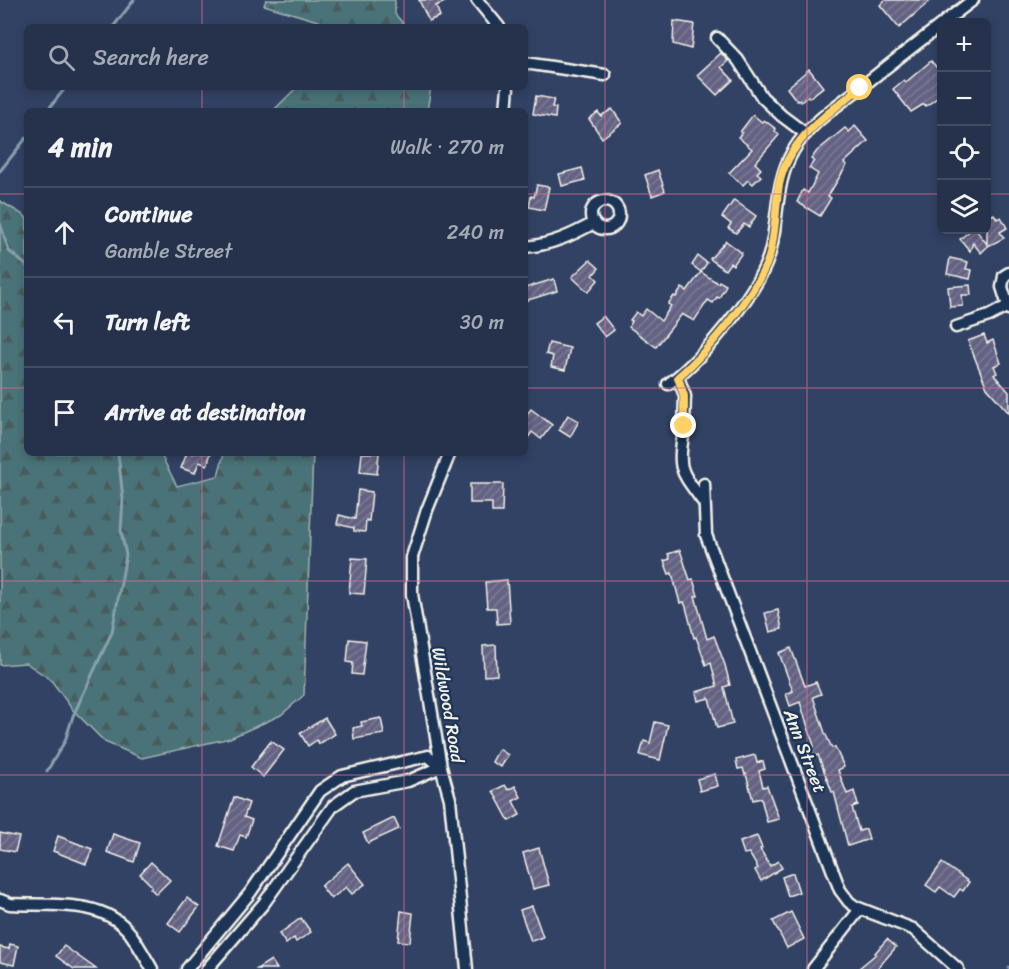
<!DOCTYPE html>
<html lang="en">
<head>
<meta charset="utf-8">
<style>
  body { margin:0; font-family:Sriracha,sans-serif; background:#2e3a52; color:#f1f3f6 }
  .controls { position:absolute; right:18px; top:18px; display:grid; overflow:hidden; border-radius:9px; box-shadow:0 3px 9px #0003 }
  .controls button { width:54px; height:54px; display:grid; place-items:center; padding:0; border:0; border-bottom:2px solid #424d63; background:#26324b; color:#f1f3f6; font:30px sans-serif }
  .stop { position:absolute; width:18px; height:18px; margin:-14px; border:4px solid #ffd166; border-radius:50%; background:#fff }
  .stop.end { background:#ffd166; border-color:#fff; box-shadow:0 2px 6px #0008 }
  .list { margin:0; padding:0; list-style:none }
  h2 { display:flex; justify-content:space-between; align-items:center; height:78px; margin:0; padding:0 24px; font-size:26px }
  h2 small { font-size:20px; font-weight:400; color:#a4aab5 }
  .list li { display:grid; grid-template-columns:39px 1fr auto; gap:18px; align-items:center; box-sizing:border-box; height:90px; padding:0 24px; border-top:2px solid #424d63 }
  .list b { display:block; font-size:22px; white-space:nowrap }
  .list p { margin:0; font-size:20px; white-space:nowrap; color:#a4aab5 }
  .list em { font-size:20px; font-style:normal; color:#a4aab5 }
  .icon { flex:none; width:33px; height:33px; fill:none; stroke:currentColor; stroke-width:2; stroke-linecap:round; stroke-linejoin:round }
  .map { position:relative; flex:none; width:1009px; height:969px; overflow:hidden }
  .search { position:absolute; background:#26324b; box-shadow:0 3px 9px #0003; left:24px; top:24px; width:504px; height:66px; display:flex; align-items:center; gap:15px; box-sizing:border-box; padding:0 21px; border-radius:9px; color:#a4aab5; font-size:22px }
  .panel { position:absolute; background:#26324b; box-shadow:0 3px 9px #0003; left:24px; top:108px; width:504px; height:348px; border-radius:9px }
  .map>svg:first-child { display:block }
  .forest { fill:url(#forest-firs); stroke:#9fb2b0; stroke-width:1.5 }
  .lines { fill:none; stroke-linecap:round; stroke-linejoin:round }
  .stream { stroke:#87a0ad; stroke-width:3 }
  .building { fill:url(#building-hatch); stroke:#f4f1e8; stroke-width:1.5 }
  .minor-casing { stroke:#f4f1e8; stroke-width:15 }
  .minor { stroke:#1d3557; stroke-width:10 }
  .route { stroke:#ffd166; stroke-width:8 }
  .grid { fill:none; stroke:#d66f93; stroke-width:1.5; stroke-opacity:0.55 }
  .labels { text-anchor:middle; stroke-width:4.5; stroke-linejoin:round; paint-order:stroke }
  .street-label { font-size:18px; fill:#f4f1e8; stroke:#1d3557 }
</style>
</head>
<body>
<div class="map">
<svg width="1009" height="969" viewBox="0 0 1009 969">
  <defs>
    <pattern id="forest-firs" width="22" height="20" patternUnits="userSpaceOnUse" patternTransform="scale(1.5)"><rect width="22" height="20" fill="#4a7378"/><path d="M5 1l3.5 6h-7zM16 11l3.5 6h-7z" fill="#495b5c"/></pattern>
    <pattern id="building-hatch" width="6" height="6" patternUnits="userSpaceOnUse" patternTransform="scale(1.5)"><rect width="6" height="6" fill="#646283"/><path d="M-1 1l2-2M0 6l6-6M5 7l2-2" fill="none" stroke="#7b7995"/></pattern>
  </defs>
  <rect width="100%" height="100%" fill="#324264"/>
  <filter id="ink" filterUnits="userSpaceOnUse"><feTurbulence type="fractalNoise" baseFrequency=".0167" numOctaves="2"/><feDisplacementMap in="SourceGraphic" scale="12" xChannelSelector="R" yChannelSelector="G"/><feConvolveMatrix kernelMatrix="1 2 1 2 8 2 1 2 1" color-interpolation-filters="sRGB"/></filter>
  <g filter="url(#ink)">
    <g class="forest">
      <polygon points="266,0 395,0 395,14 406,27 332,27 331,25 264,5"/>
      <polygon points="297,87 431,87 427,111 273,111"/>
      <polygon points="0,201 25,216 27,220 27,453 160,453 177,486 218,476 224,453 313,453 304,695 281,715 230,738 142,758 105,742 72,709 51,680 26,663 0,665"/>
    </g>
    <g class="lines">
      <g class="stream">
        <polyline points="113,27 134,0"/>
        <polyline points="47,111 66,87"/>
        <polyline points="0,171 27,137"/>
        <polyline points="0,223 9,251 27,266"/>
        <polyline points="47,771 65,741 73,716 112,632 126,555 121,531 123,499 118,453"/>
        <polyline points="1009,969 1009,967"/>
      </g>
    </g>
    <g class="building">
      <polygon points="419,0 449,0 436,6 440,16 429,21"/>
      <polygon points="885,0 931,0 899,28 880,5"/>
      <polygon points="674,21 694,24 691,49 673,44"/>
      <polygon points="721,53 728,61 721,67 733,80 717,95 697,75"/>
      <polygon points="931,61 938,69 942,66 942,94 926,106 924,104 911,112 893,89 904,80 906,82"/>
      <polygon points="809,69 823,87 809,98 808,96 801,102 799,100 797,101 787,88"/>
      <polygon points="536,96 554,99 552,107 556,108 555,118 533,114"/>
      <polygon points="612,109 622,123 602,138 589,119 598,112 601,116"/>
      <polygon points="753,115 762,122 764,120 776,129 775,131 779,135 755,163 761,169 757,173 761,176 753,184 748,180 743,185 729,173 752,149 738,137 742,133 740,132"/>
      <polygon points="855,126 868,141 844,163 847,165 828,196 831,198 820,216 797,202 803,190 808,193 818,174 809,168 814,161 811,159 817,151 845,128 849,132"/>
      <polygon points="582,168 585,180 562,186 559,174"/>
      <polygon points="658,170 665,191 652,196 645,175"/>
      <polygon points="537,185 549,187 544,210 529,207 531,196 534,197"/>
      <polygon points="734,200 756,216 749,227 744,224 736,233 728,228 731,224 722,217"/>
      <polygon points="994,214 997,219 1001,217 1007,228 1000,232 1004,238 988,246 981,253 973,243 970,251 960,239 971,230 976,230 987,244 987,218"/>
      <polygon points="726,241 742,253 733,265 730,263 725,270 710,259"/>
      <polygon points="698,256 707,263 701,272 692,265"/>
      <polygon points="950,258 968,262 966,269 972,270 970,279 947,274"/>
      <polygon points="590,260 599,268 593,275 598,280 588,292 572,277"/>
      <polygon points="701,272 713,280 718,283 719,281 726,285 719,298 717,297 713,303 708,300 694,321 682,314 656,347 629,327 632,321 630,320 636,312 641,316 646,309 661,321 671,306 668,304 674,296 676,297 682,288 687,291"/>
      <polygon points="554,279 557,291 525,301 525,288"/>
      <polygon points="970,285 971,295 962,295 963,306 950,307 948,287"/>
      <polygon points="603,316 614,330 605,337 594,323"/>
      <polygon points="984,335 987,343 993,340 1001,363 994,366 997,373 994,375 1009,392 1009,413 987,388 968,341"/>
      <polygon points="549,343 570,348 565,370 551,367 553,356 546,354"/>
      <polygon points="531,409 552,425 541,439 532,432 525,442 525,417"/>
      <polygon points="568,415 579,421 570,437 559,430"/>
      <polygon points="187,453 211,453 207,465 199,462 195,473 181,468"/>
      <polygon points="362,453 379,453 377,474 360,472"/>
      <polygon points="470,484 503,484 502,512 492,512 492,503 470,503"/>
      <polygon points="358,490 372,492 369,521 366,520 365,532 354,531 354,528 337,524 339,515 355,519"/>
      <polygon points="680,550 690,580 693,579 698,596 695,596 707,639 714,636 725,665 730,685 724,687 733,724 717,728 709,698 698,701 696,692 717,686 711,663 706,665 696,637 694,638 686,607 684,602 680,603 672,573 669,574 664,561 670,559 668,554"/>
      <polygon points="352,558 367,559 364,594 349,593"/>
      <polygon points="507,580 510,623 497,624 496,608 487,608 485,582"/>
      <polygon points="778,610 782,629 770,632 765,613"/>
      <polygon points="349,639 366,641 362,675 352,674 353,663 347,662"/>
      <polygon points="496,645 497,675 484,676 483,646"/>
      <polygon points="791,648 805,686 816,682 821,694 813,697 825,733 832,748 835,747 844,767 838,770 847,794 854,791 858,805 852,807 859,831 866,829 869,839 848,846 834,792 832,792 818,755 812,757 809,748 814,746 800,702 790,706 786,694 793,691 779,653"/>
      <polygon points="325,718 335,734 319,744 317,740 308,746 300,733"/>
      <polygon points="381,718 384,734 354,739 353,728 362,726 361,722"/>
      <polygon points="655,722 668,725 660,760 640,755 644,741 650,743"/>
      <polygon points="271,741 284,750 263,777 251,767"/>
      <polygon points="499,749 508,755 501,767 492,762"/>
      <polygon points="755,755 757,763 763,761 765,769 759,771 763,787 767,786 779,819 767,822 761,798 753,800 746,774 745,775 743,768 738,769 736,760"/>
      <polygon points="715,774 718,786 700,791 697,779"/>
      <polygon points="505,785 508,790 515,786 521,797 513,801 520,815 509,821 493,791"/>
      <polygon points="234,797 249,803 244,817 252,820 246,837 240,835 234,851 218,846"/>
      <polygon points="394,818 399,829 368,843 363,833"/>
      <polygon points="0,833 19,837 15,852 0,849"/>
      <polygon points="113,834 140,843 134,862 107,852"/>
      <polygon points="58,836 92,849 86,864 53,851"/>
      <polygon points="757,836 762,848 760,849 770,866 778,861 782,868 761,881 755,870 758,868 749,853 744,854 740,842"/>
      <polygon points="539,848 549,885 533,889 523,853"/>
      <polygon points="151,862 170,880 156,894 150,888 152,886 140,874"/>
      <polygon points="348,863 365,884 352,894 346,887 331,899 321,886"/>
      <polygon points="942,863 969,882 963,891 960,889 954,897 940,887 936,892 926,885"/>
      <polygon points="793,873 799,892 788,896 782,877"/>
      <polygon points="187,898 199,907 180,932 168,923"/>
      <polygon points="532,906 543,937 531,941 520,910"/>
      <polygon points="401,911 413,913 410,942 398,941"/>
      <polygon points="791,912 804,939 787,948 773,921"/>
      <polygon points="301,918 311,932 296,942 294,938 286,944 279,934"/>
      <polygon points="887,939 896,947 877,969 858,969 876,954 875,953"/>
      <polygon points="10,944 18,946 14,965 0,962 0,947 9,949"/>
      <polygon points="64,946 96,969 74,969 56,956"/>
      <polygon points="271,960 277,969 257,969"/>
    </g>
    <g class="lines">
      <defs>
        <g id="minor">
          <polyline points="477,0 499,27"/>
          <polyline points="944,22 973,0"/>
          <polyline points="717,38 738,60 762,97 782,116 806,134"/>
          <polyline points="525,63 605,75"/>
          <polyline points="506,111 508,87"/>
          <circle cx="605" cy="215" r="14"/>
          <path d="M525,247c26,-2 47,-12 69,-24"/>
          <polyline points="1009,273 1004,276 1002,287 1009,309"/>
          <polyline points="956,327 989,316 1008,306"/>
          <polyline points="678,377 685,396 684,426"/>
          <path d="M668,384c33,-23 95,-96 103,-136 8,-34 4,-65 22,-97 15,-26 42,-44 66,-62 27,-22 55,-43 83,-65"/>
          <path d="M684,431c-8,40 -2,41 20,72"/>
          <polyline points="450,453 427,510 412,557 412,594 441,767 450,799 467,969"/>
          <polyline points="704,484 706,535 840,890 849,902 856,907 913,929 958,969"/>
          <path d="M0,900l10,4c39,2 93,-6 120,29 8,11 15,24 22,36"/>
          <polyline points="187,969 250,893 320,791 342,776 428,756 441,767"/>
          <polyline points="207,969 264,903 333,806 354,791 408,781 441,767"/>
          <polyline points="813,969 860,909"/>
        </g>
      </defs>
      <use href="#minor" class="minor-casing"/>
      <use href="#minor" class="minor"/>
    </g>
  </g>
  <g class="lines" filter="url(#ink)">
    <path class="route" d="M684,426v-30l-6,-19c28,-24 80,-85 91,-120 7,-23 6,-48 10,-72 9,-45 48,-71 81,-97"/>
  </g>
  <path class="grid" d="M202,0v27M404,0v27M605,0v969M807,0v969M202,87v24M404,87v24M0,194h27M525,194h417M986,194h23M0,388h27M525,388h484M202,453v516M404,453v516M0,581h1009M0,775h1009"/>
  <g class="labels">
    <g class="street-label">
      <text transform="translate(448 705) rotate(80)" y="6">Wildwood Road</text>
      <text transform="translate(805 751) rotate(69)" y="6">Ann Street</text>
    </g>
  </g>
</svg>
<div class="controls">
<button>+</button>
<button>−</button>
<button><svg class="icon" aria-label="locate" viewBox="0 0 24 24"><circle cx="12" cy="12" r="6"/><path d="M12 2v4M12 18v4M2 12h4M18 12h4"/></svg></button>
<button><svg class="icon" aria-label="layers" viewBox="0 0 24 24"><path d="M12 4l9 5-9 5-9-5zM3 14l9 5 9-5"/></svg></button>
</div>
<div class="stop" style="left:860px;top:88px"></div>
<div class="stop end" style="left:684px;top:426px"></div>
<div class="search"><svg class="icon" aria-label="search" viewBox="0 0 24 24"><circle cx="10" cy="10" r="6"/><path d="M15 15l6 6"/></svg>Search here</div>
<section class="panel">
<h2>4 min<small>Walk · 270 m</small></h2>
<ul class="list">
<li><svg class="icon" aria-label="ahead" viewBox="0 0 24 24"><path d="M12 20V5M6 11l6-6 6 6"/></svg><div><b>Continue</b><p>Gamble Street</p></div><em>240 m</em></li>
<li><svg class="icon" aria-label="left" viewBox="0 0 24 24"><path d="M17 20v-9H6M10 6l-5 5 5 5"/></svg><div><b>Turn left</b></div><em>30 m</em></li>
<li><svg class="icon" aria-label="arrive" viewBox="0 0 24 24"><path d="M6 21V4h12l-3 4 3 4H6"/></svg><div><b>Arrive at destination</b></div></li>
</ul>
</section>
</div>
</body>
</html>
